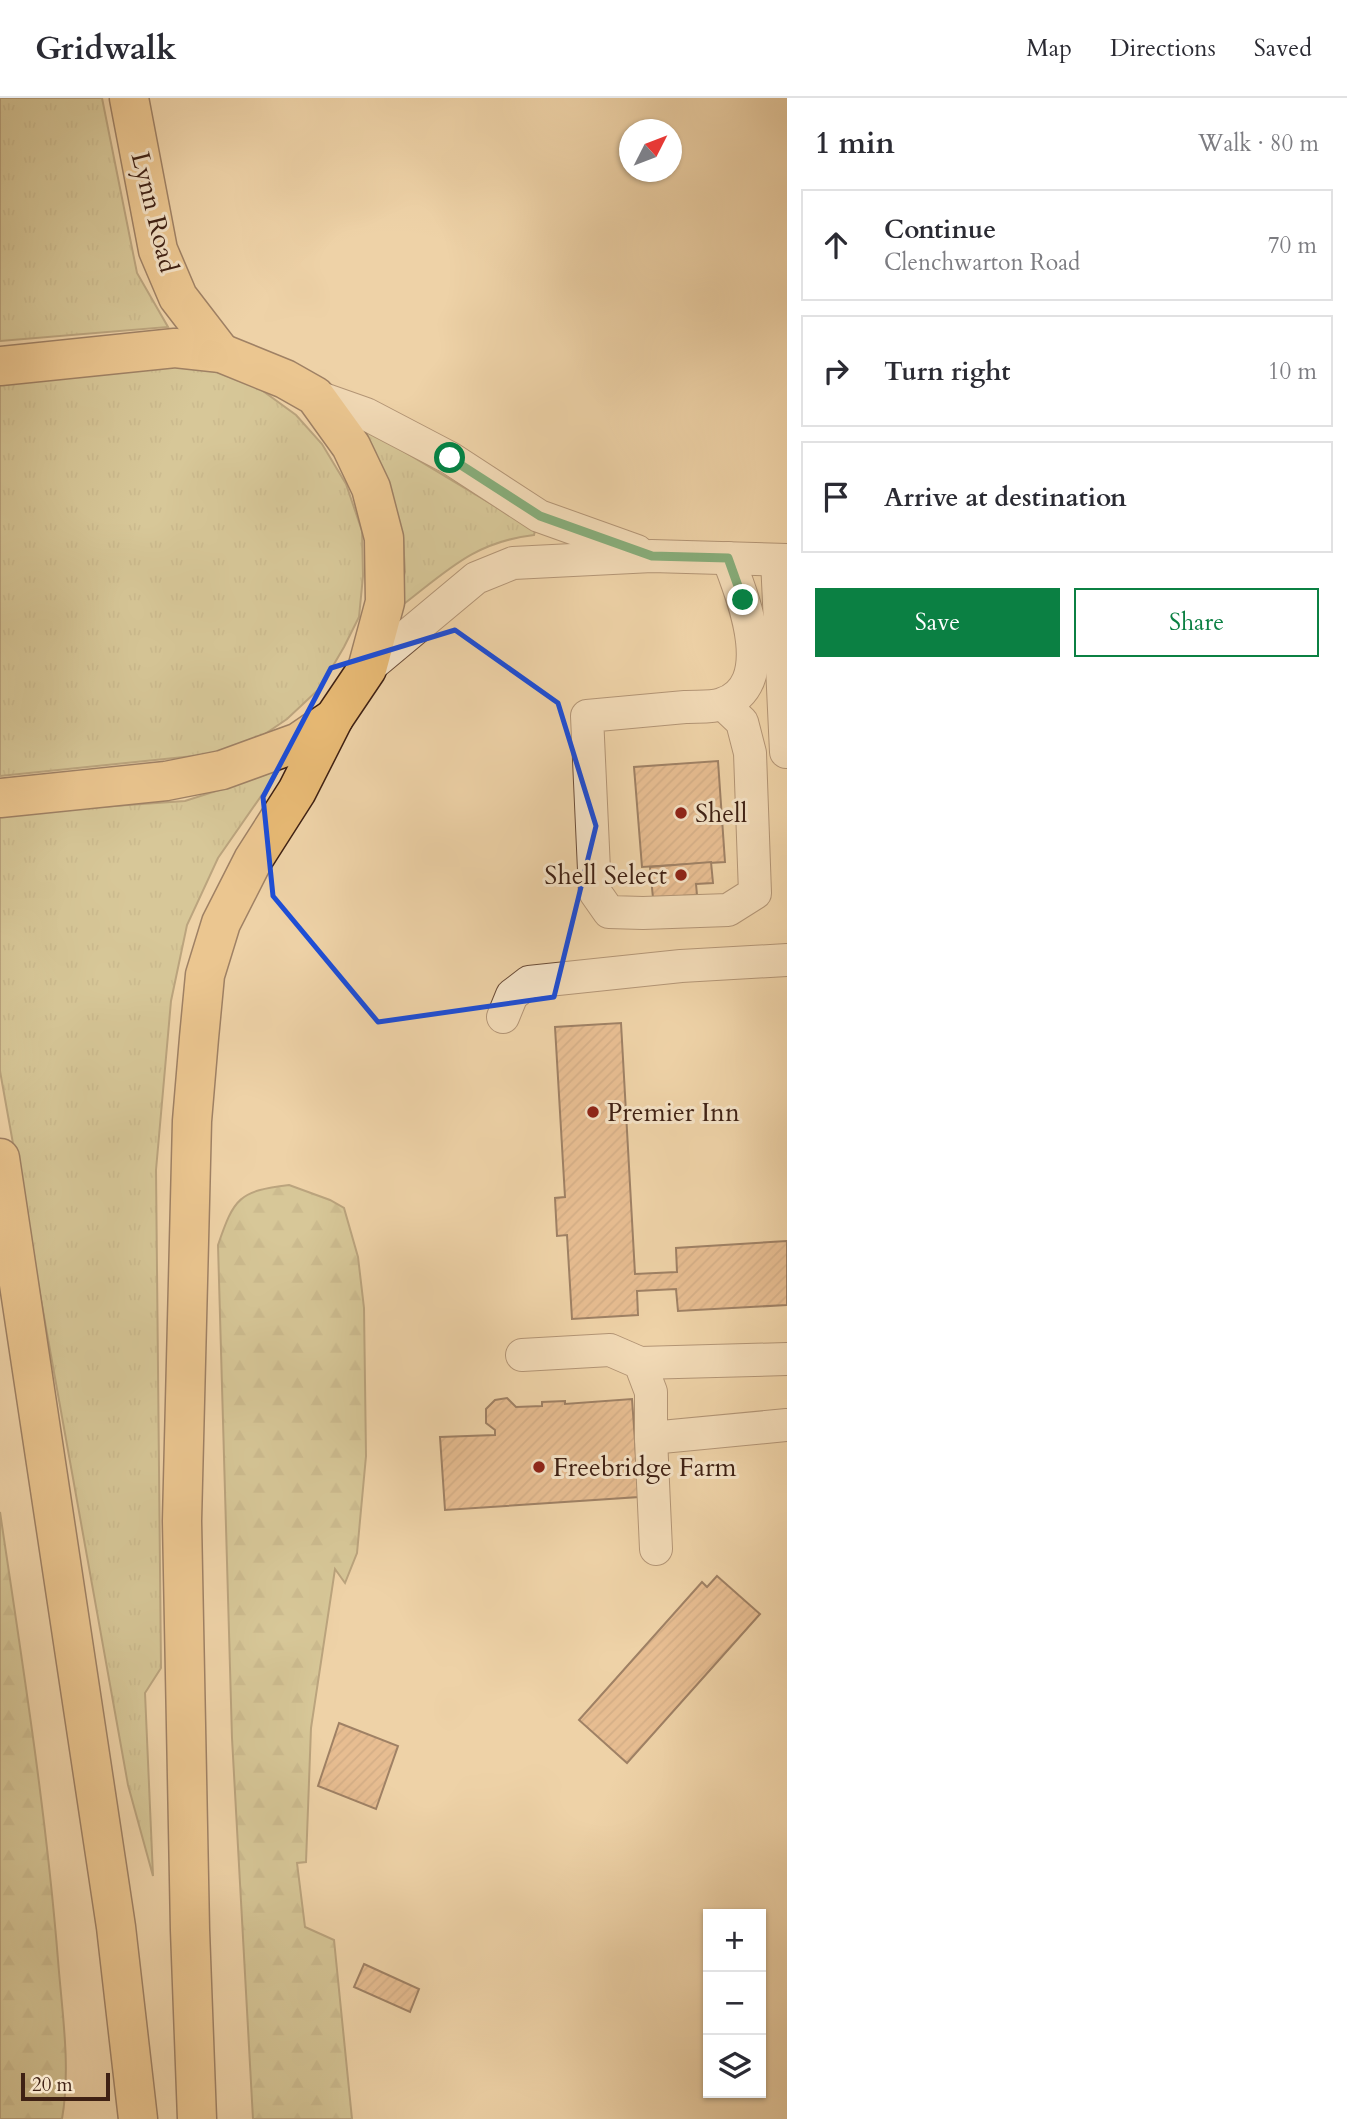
<!DOCTYPE html>
<html lang="en">
<head>
<meta charset="utf-8">
<style>
  body { margin:0; font-family:Cardo,serif; background:#f7f7f7; color:#2b2b33 }
  .controls { position:absolute; right:21px; bottom:21px; display:grid; overflow:hidden; border-radius:0px; box-shadow:0 2px 5px #0004 }
  .controls button { width:63px; height:63px; display:grid; place-items:center; padding:0; border:0; border-bottom:2px solid #e1e1e2; background:#fff; color:#2b2b33; font:35px sans-serif }
  .compass { position:absolute; left:619px; top:21px; width:63px; height:63px; border-radius:50%; background:#fff; box-shadow:0 2px 5px #0004; rotate:48deg }
  .scale { position:absolute; left:21px; bottom:18px; width:89px; box-sizing:border-box; padding-left:7px; border:4px solid #3f2114; border-top:0; font-size:19px; line-height:24px; white-space:nowrap; color:#3f2114; -webkit-text-stroke:5px #f4e2c6; paint-order:stroke }
  .stop { position:absolute; width:21px; height:21px; margin:-16px; border:5px solid #0b8043; border-radius:50%; background:#fff }
  .stop.end { background:#0b8043; border-color:#fff; box-shadow:0 2px 7px #0008 }
  .list { margin:0; padding:0; list-style:none }
  h2 { display:flex; justify-content:space-between; align-items:center; height:91px; margin:0; padding:0 28px; font-size:30px }
  h2 small { font-size:23px; font-weight:400; color:#7c7c81 }
  .list li { display:grid; grid-template-columns:46px 1fr auto; gap:21px; align-items:center; box-sizing:border-box; height:112px; margin:0 14px 14px; padding:0 14px; border:2px solid #e1e1e2; border-radius:0px }
  .list b { display:block; font-size:26px; white-space:nowrap }
  .list p { margin:0; font-size:23px; white-space:nowrap; color:#7c7c81 }
  .list em { font-size:23px; font-style:normal; color:#7c7c81 }
  .actions { display:flex; gap:14px; padding:21px 28px }
  .actions a { flex:1; padding:16px 0; border:2px solid #0b8043; border-radius:0px; text-align:center; font-size:24px; color:#0b8043 }
  .actions .main { background:#0b8043; color:#fff }
  .icon { flex:none; width:38px; height:38px; fill:none; stroke:currentColor; stroke-width:2; stroke-linecap:round; stroke-linejoin:round }
  .map { position:relative; flex:none; width:787px; height:2021px; overflow:hidden }
  header { display:flex; align-items:center; gap:42px; box-sizing:border-box; height:98px; padding:0 35px; background:#fff; border-bottom:2px solid #e1e1e2 }
  header strong { font-size:33px }
  nav { display:flex; gap:38px; margin-inline-start:auto; font-size:24px }
  main { display:flex }
  aside { flex:1; background:#fff }
  .map>svg:first-child { display:block }
  .grass { fill:url(#grass-tufts); stroke:#7d6e4c; stroke-width:2 }
  .forest { fill:url(#forest-firs); stroke:#7d6e4c; stroke-width:2 }
  .building { fill:url(#building-hatch); stroke:#3f2114; stroke-width:2 }
  .lines { fill:none; stroke-linecap:round; stroke-linejoin:round }
  .minor-casing { stroke:#6b4d39; stroke-width:34 }
  .highway-casing { stroke:#3f2114; stroke-width:41 }
  .minor { stroke:#f4e2c6; stroke-width:32 }
  .highway { stroke:#e7b974; stroke-width:38 }
  .route { stroke:#0b8043; stroke-width:9 }
  .marked { fill:none; stroke:#1d4ed8; stroke-width:5; stroke-linejoin:round }
  .poi-dot { fill:#8f2418; stroke:#f4e2c6; stroke-width:2.5 }
  .labels { text-anchor:middle; stroke-width:6; stroke-linejoin:round; paint-order:stroke }
  .street-label { font-size:26px; fill:#3f2114; stroke:#f4e2c6 }
  .poi-label { font-size:26px; fill:#3f2114; stroke:#f4e2c6; text-anchor:start }
</style>
</head>
<body>
<header>
<strong>Gridwalk</strong>
<nav><a>Map</a><a>Directions</a><a>Saved</a></nav>
</header>
<main>
<div class="map">
<svg width="787" height="2021" viewBox="0 0 787 2021">
  <defs>
    <pattern id="grass-tufts" width="24" height="20" patternUnits="userSpaceOnUse" patternTransform="scale(1.75)"><rect width="24" height="20" fill="#bbbb85"/><path d="M3 7l-1-3M5 7V3M7 7l1-3M15 17l-1-3M17 17v-4M19 17l1-3" fill="none" stroke="#a2a072"/></pattern>
    <pattern id="forest-firs" width="22" height="20" patternUnits="userSpaceOnUse" patternTransform="scale(1.75)"><rect width="22" height="20" fill="#bbbb85"/><path d="M5 1l3.5 6h-7zM16 11l3.5 6h-7z" fill="#a2a072"/></pattern>
    <pattern id="building-hatch" width="6" height="6" patternUnits="userSpaceOnUse" patternTransform="scale(1.75)"><rect width="6" height="6" fill="#dea477"/><path d="M-1 1l2-2M0 6l6-6M5 7l2-2" fill="none" stroke="#b58560"/></pattern>
  </defs>
  <rect width="100%" height="100%" fill="#eed2a7"/>
  <filter id="stains"><feTurbulence type="fractalNoise" baseFrequency=".00286" numOctaves="4"/><feColorMatrix values="0 0 0 0 .2 0 0 0 0 .09 0 0 0 0 .02 0 0 0 .5 -.17"/></filter>
  <radialGradient id="worn" r=".72"><stop offset=".6" stop-color="#630" stop-opacity="0"/><stop offset="1" stop-color="#630" stop-opacity=".3"/></radialGradient>
  <g class="grass">
    <polygon points="0,0 102,0 137,175 168,229 0,243"/>
    <polygon points="180,268 220,273 256,288 296,317 322,346 346,386 362,433 363,478 359,519 344,549 320,590 287,621 256,642 213,656 0,678 0,282"/>
    <path d="M368,332l160,96 7,5 -1,4c-61,7 -88,37 -134,72l-2,-12 7,-23 -2,-34 -39,-105z"/>
    <polygon points="284,665 218,760 187,827 171,903 156,1072 161,1570 145,1595 153,1778 128,1687 0,973 0,716 185,703 244,684"/>
  </g>
  <g class="forest">
    <path d="M289,1087l41,15 14,8 14,49 6,51 2,148 -9,97 -12,30 -10,-14 -24,159 -5,134 -9,1 8,64 29,13 18,179h-99l-21,-381 -14,-493c16,-47 21,-54 71,-60z"/>
    <path d="M0,1414c22,149 46,298 58,448 4,52 13,107 4,159h-62z"/>
  </g>
  <g class="building">
    <polygon points="718,663 725,764 642,769 634,669"/>
    <polygon points="711,764 713,785 696,786 697,797 653,800 650,769"/>
    <polygon points="621,925 635,1176 677,1174 676,1150 787,1143 787,1207 678,1213 676,1191 637,1193 638,1217 572,1221 567,1137 557,1138 555,1100 565,1099 555,929"/>
    <polygon points="507,1300 516,1309 542,1308 542,1304 565,1303 565,1306 632,1301 639,1399 445,1412 440,1339 495,1337 495,1332 486,1325 486,1311 495,1302"/>
    <polygon points="717,1478 760,1516 627,1665 579,1622 702,1484 707,1489"/>
    <polygon points="339,1625 398,1648 376,1711 318,1688"/>
    <polygon points="364,1866 419,1891 410,1914 354,1889"/>
  </g>
  <g class="lines">
    <defs>
      <g id="minor">
        <polyline points="315,298 366,316 450,360 539,418 637,453"/>
        <polyline points="777,462 786,654"/>
        <polyline points="367,571 476,480 513,465 652,458 787,462"/>
        <path d="M723,606l19,18 8,31 5,140 -27,17 -85,3 -34,-1 -14,-20 -8,-176c33,-3 65,-6 98,-9 11,-1 26,1 37,-3 57,-19 20,-109 6,-146"/>
        <polyline points="503,919 512,897 529,884 681,868 787,862"/>
        <polyline points="522,1257 610,1252 640,1265 651,1294 651,1340 656,1451"/>
        <polyline points="640,1265 787,1261"/>
        <polyline points="651,1340 787,1327"/>
      </g>
      <g id="highway">
        <polyline points="129,0 158,152 178,199 221,255"/>
        <polyline points="0,268 175,250 221,255 285,281 315,298 351,348 371,390 384,440 385,504 367,571 334,620 299,644 222,672 166,683 0,700"/>
        <polyline points="0,1060 116,1829 138,2021"/>
        <polyline points="197,2021 190,1832 182,1423 192,1023 199,940 205,877 221,825 253,762 297,693 334,620"/>
      </g>
    </defs>
    <use href="#minor" class="minor-casing"/>
    <use href="#highway" class="highway-casing"/>
    <use href="#minor" class="minor"/>
    <use href="#highway" class="highway"/>
  </g>
  <g class="lines">
    <polyline class="route" points="450,360 540,418 652,458 728,460 743,502"/>
  </g>
  <path d="M0 0H787V2021H0ZM455,532l103,73 38,123 -42,171 -176,25 -105,-126 -10,-99 68,-129z" fill="#eed2a7" fill-opacity=".55" fill-rule="evenodd"/>
  <path class="marked" d="M455,532l103,73 38,123 -42,171 -176,25 -105,-126 -10,-99 68,-129z"/>
  <g class="poi-dot">
    <circle cx="681" cy="715" r="7"/>
    <circle cx="681" cy="777" r="7"/>
    <circle cx="593" cy="1014" r="7"/>
    <circle cx="539" cy="1369" r="7"/>
  </g>
  <g class="labels">
    <g class="street-label">
      <text transform="translate(155 114) rotate(76)" y="9">Lynn Road</text>
    </g>
    <g class="poi-label">
      <text x="695" y="724">Shell</text>
      <text x="667" y="786" text-anchor="end">Shell Select</text>
      <text x="607" y="1023">Premier Inn</text>
      <text x="553" y="1378">Freebridge Farm</text>
    </g>
  </g>
  <rect width="100%" height="100%" filter="url(#stains)"/>
  <rect width="100%" height="100%" fill="url(#worn)"/>
</svg>
<div class="controls">
<button>+</button>
<button>−</button>
<button><svg class="icon" aria-label="layers" viewBox="0 0 24 24"><path d="M12 4l9 5-9 5-9-5zM3 14l9 5 9-5"/></svg></button>
</div>
<svg class="compass" viewBox="-18 -18 36 36"><path d="M0-13l5 13h-10z" fill="#e53935"/><path d="M0 13l5-13h-10z" fill="#7c7c81"/></svg>
<div class="scale">20 m</div>
<div class="stop" style="left:450px;top:360px"></div>
<div class="stop end" style="left:743px;top:502px"></div>
</div>
<aside>
<h2>1 min<small>Walk · 80 m</small></h2>
<ul class="list">
<li><svg class="icon" aria-label="ahead" viewBox="0 0 24 24"><path d="M12 20V5M6 11l6-6 6 6"/></svg><div><b>Continue</b><p>Clenchwarton Road</p></div><em>70 m</em></li>
<li><svg class="icon" aria-label="right" viewBox="0 0 24 24"><path d="M7 20v-9h11M14 6l5 5-5 5"/></svg><div><b>Turn right</b></div><em>10 m</em></li>
<li><svg class="icon" aria-label="arrive" viewBox="0 0 24 24"><path d="M6 21V4h12l-3 4 3 4H6"/></svg><div><b>Arrive at destination</b></div></li>
</ul>
<div class="actions"><a class="main">Save</a><a>Share</a></div>
</aside>
</main>
</body>
</html>
